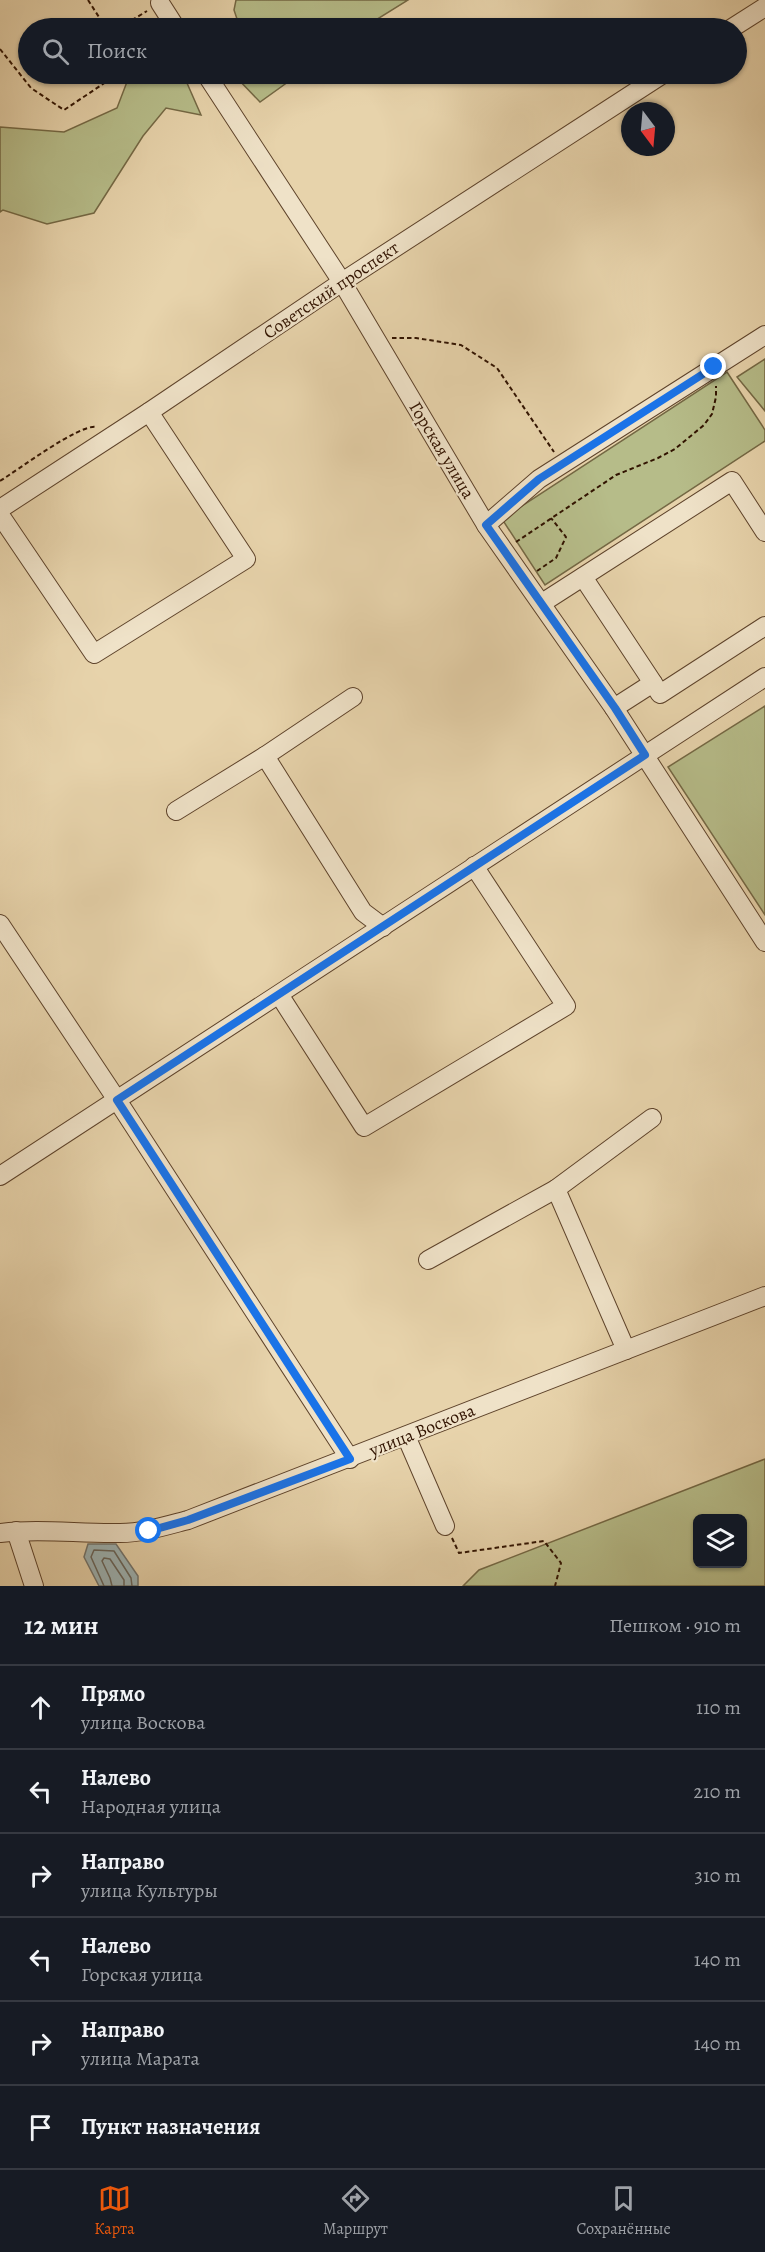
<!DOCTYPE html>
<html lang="ru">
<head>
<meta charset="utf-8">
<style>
  body { margin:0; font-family:Alegreya,serif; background:#20242c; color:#f1f3f6 }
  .controls { position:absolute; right:18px; bottom:18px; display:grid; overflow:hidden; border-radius:9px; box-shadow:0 2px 4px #0004 }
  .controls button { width:54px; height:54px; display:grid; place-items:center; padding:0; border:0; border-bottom:2px solid #363941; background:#171b24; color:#f1f3f6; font:30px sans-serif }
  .compass { position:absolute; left:621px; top:102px; width:54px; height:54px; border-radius:50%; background:#171b24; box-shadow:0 2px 4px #0004; rotate:164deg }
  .stop { position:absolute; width:18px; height:18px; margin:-14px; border:4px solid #1a73e8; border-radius:50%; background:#fff }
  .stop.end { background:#1a73e8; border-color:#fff; box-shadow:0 2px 6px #0008 }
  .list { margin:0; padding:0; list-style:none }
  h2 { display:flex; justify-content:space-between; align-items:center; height:78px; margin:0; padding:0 24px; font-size:26px }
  h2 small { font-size:20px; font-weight:400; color:#9ea1a6 }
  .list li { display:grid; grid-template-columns:39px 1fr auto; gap:18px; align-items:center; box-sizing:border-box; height:84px; padding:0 24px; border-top:2px solid #363941 }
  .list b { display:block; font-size:22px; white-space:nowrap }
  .list p { margin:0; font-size:20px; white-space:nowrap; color:#9ea1a6 }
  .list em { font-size:20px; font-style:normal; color:#9ea1a6 }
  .icon { flex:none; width:33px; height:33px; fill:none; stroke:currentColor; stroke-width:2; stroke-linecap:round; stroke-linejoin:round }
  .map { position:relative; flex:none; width:765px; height:1586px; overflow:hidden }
  .search { position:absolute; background:#171b24; box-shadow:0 2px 4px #0004; left:18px; right:18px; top:18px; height:66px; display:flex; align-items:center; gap:15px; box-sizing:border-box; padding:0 21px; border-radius:33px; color:#9ea1a6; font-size:22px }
  .sheet { height:582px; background:#171b24 }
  nav { display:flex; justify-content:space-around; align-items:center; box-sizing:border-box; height:84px; border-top:2px solid #363941; background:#171b24; font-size:16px; color:#9ea1a6 }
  nav a { display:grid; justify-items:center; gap:3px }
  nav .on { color:#ea580c }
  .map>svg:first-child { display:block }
  .green { fill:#b6bc89; stroke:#746844; stroke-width:1.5; fill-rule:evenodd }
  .water { fill:#9db4b5; stroke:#72746d; stroke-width:1.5 }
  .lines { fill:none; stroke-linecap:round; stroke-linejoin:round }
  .shore { stroke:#67645a; stroke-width:1.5 }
  .minor-casing { stroke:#5e432b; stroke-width:20 }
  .path { stroke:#311300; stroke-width:2; stroke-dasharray:4.5 3; stroke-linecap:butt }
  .minor { stroke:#efe2c8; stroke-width:18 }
  .route { stroke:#1a73e8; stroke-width:8 }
  .labels { text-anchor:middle; stroke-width:4.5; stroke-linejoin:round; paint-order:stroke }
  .street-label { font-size:18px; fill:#311300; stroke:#efe2c8 }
</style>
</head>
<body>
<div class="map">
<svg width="765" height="1586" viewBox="0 0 765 1586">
  <rect width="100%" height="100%" fill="#e7d3ab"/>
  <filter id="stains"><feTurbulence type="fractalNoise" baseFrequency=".00333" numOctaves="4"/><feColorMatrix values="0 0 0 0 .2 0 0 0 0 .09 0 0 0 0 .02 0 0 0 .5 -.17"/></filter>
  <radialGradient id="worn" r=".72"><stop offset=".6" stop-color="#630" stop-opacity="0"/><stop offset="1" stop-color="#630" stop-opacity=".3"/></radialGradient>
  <g class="green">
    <polygon points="236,0 408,0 363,28 240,28 234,10"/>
    <polygon points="130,74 183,74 201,115 166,108 143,136 94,213 47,224 3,210 0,212 0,127 64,132 117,108"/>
    <polygon points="238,74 299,74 260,102 237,78"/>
    <polygon points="765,359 765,411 737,377"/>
    <polygon points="727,372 765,430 765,441 545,585 502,519"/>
    <polygon points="765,706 765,915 668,767"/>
    <path d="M765,1459v127h-302l16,-16zM698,1518h44v46h-44z"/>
  </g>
  <polygon class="water" points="88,1544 116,1544 138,1576 138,1586 99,1586 84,1557"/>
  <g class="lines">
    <g class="shore">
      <polyline points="104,1586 91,1557 94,1550 114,1551 131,1578 132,1586"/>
      <polyline points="112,1586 110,1578 102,1561 104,1558 110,1559 124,1580 124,1586"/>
    </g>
    <defs>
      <g id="minor">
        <polyline points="160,3 176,28"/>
        <polyline points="732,28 765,7"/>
        <polyline points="206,74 342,282 486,525 614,708 765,942"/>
        <polyline points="0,509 149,412 342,282 663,74"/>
        <polyline points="0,515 94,654 246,559 149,412"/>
        <polyline points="486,525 539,479 765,335"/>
        <polyline points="583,577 653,683"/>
        <polyline points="542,603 732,481 765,532"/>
        <polyline points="353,697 265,756 363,912 383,927"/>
        <polyline points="614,708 653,683 660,694 765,626"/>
        <polyline points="176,811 265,756"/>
        <polyline points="0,924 117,1100 350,1459"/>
        <polyline points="280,996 364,1127 566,1006 474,866"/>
        <polyline points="0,1176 765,677"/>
        <polyline points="428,1260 556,1189"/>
        <polyline points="626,1350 556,1189 652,1118"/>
        <polyline points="406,1436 445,1526"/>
        <polyline points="16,1531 34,1586"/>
        <path d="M0,1533c40,-5 80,1 120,0 23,0 45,-7 68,-13l577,-224"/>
      </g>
    </defs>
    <use href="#minor" class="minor-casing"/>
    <g class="path">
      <polyline points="88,0 106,28"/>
      <polyline points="119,28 147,11"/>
      <polyline points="0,49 31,88 64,110 118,74"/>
      <polyline points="392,338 416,338 461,345 497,368 554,452"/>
      <path d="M0,481c18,-11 79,-57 96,-54"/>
      <polyline points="516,542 616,475 658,458 675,449 704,425 712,414 716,397 716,386"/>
      <polyline points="537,571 556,558 566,537 551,518"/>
      <polyline points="452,1538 459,1553 544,1541 561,1563 555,1586"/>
    </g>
    <use href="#minor" class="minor"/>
  </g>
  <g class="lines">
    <polyline class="route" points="149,1531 188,1520 350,1459 117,1100 645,755 615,708 486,525 539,479 714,367"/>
  </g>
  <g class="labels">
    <g class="street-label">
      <text transform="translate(331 290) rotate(-34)" y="6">Советский проспект</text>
      <text transform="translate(442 450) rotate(59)" y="6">Горская улица</text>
      <text transform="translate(422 1430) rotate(-22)" y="6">улица Воскова</text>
    </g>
  </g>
  <rect width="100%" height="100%" filter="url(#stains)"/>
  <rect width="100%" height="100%" fill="url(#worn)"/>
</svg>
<div class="controls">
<button><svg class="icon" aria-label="layers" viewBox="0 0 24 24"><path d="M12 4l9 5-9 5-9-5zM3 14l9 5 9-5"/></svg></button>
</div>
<svg class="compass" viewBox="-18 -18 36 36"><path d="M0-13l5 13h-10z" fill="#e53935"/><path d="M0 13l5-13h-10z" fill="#9ea1a6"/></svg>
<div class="stop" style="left:149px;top:1531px"></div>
<div class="stop end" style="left:714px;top:367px"></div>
<div class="search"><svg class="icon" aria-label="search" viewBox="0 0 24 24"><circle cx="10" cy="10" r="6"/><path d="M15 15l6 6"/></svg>Поиск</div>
</div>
<section class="sheet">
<h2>12 мин<small>Пешком · 910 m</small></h2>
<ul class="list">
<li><svg class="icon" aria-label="ahead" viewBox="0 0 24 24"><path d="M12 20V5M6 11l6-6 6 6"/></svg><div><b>Прямо</b><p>улица Воскова</p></div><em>110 m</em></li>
<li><svg class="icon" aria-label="left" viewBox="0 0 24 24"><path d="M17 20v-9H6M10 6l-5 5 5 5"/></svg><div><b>Налево</b><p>Народная улица</p></div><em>210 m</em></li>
<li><svg class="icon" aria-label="right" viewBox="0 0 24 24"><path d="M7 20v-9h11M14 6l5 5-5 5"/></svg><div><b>Направо</b><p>улица Культуры</p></div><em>310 m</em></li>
<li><svg class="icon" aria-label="left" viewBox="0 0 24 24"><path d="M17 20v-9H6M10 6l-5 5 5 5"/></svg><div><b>Налево</b><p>Горская улица</p></div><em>140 m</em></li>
<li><svg class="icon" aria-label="right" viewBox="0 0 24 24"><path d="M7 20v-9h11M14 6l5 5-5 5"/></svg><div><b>Направо</b><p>улица Марата</p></div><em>140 m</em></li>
<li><svg class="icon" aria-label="arrive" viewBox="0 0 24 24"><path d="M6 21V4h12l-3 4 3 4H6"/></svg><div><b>Пункт назначения</b></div></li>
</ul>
</section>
<nav>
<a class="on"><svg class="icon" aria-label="map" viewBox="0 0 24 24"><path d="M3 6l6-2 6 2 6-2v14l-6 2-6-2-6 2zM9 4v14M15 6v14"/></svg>Карта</a>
<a><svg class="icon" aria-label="directions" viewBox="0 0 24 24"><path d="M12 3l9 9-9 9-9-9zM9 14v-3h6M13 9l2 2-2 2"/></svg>Маршрут</a>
<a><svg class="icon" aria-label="saved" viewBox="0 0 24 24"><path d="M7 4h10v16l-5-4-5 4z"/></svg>Сохранённые</a>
</nav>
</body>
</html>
